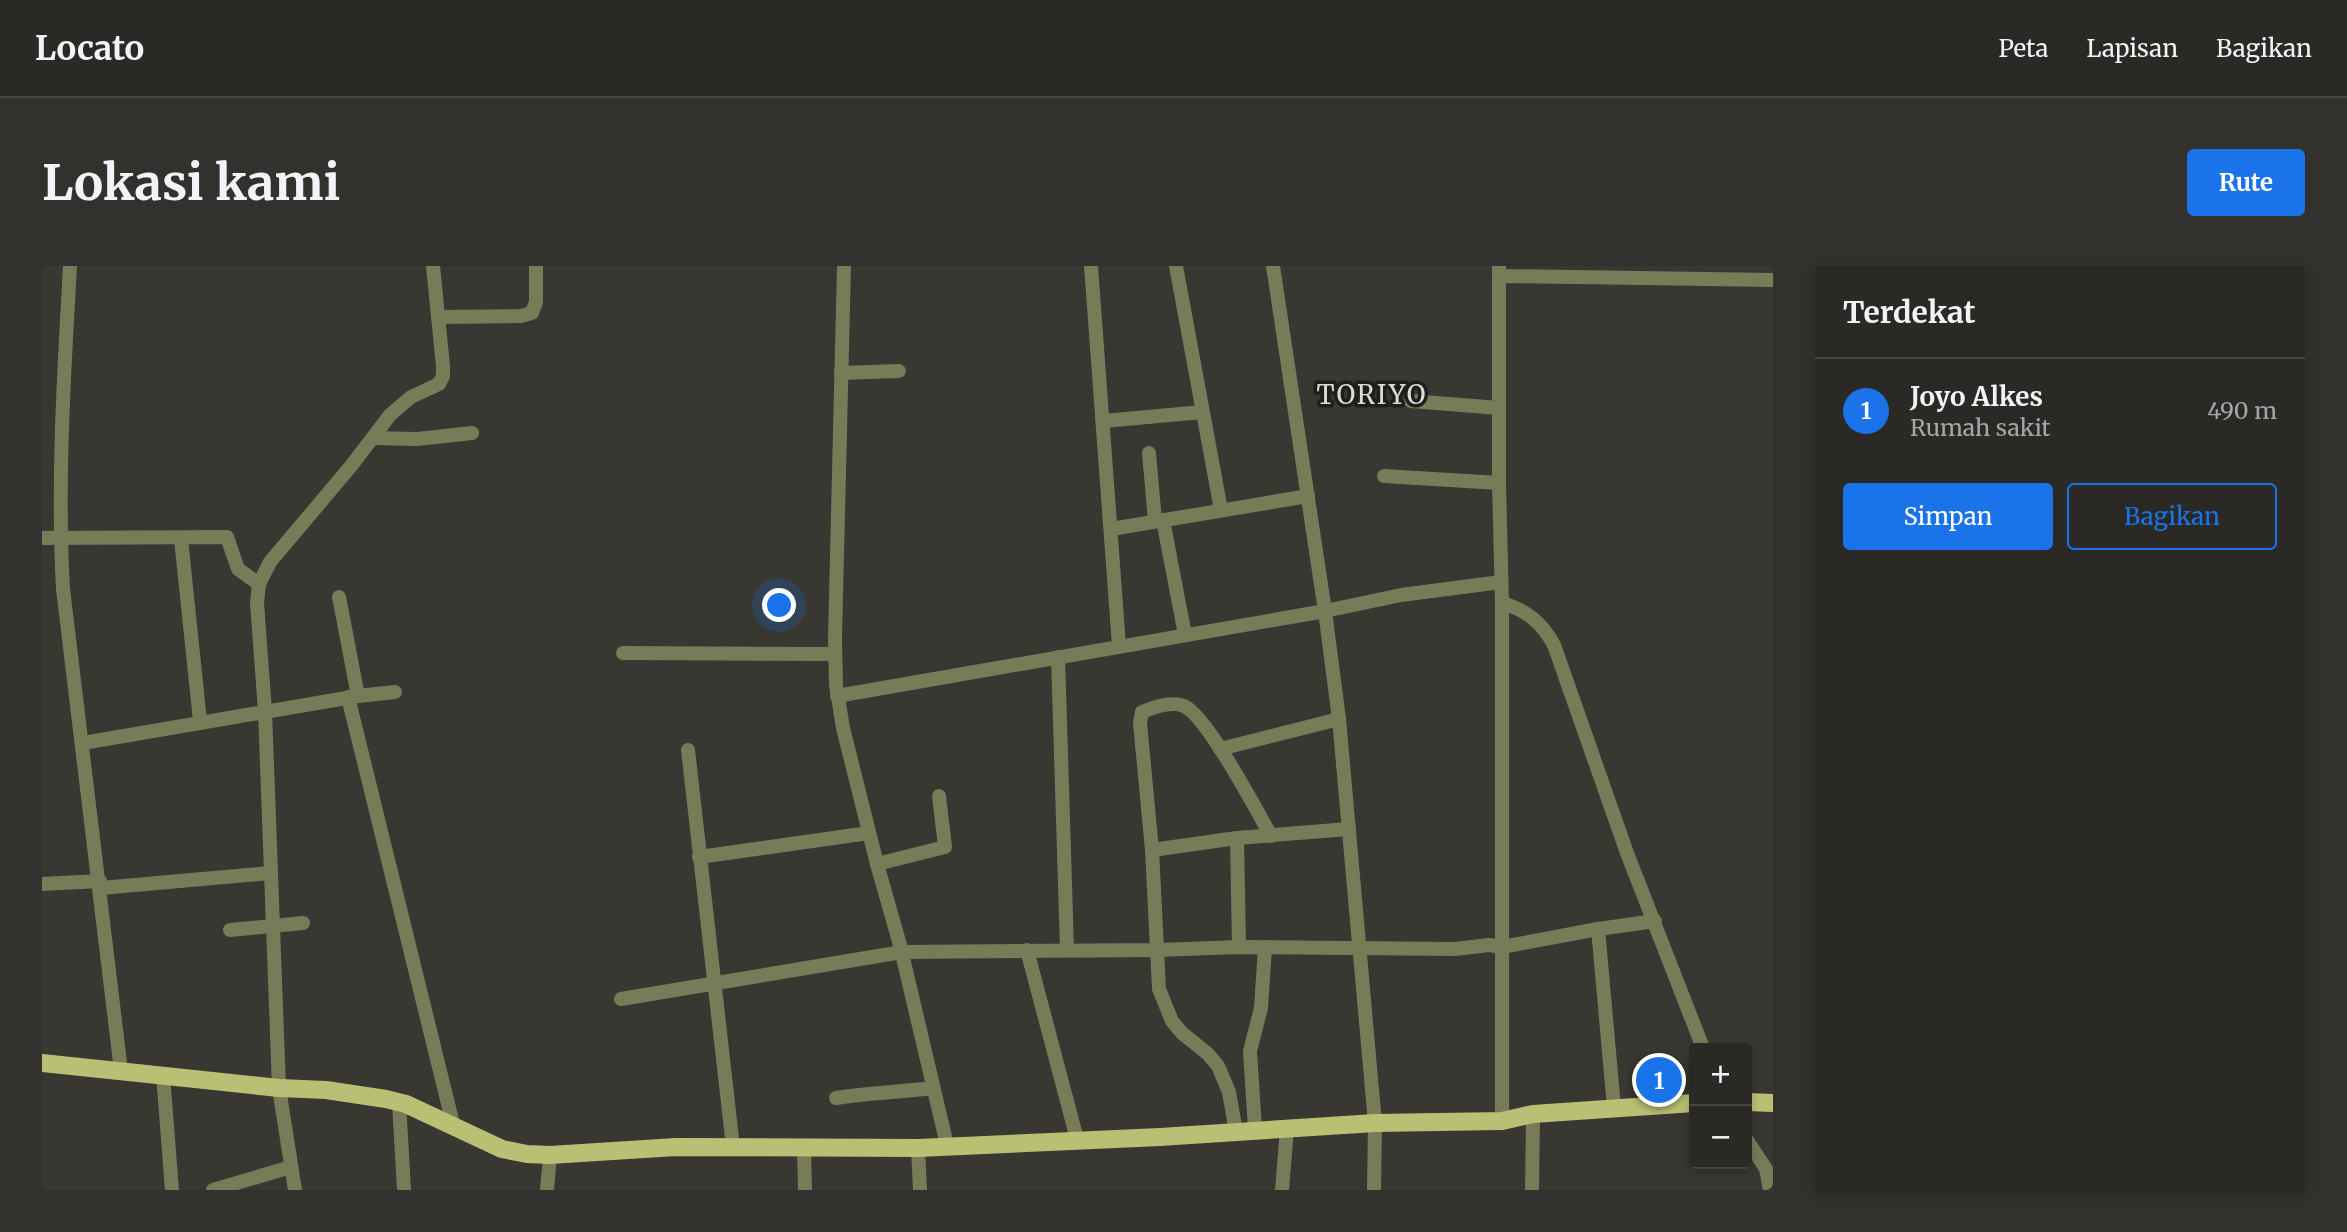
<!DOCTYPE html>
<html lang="id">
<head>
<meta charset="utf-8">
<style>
  body { margin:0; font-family:Merriweather,serif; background:#32312e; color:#f1f3f6 }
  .controls { position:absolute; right:21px; bottom:21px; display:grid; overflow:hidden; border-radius:7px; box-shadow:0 4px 10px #0003 }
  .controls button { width:63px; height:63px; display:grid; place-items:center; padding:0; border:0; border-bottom:2px solid #464543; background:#2a2926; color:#f1f3f6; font:35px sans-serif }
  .you { position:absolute; left:738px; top:340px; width:24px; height:24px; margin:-18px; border:5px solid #fff; border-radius:50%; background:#1a73e8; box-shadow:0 0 0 10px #1a73e833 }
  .badge { display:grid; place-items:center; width:46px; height:46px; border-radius:50%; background:#1a73e8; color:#fff; font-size:23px; font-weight:700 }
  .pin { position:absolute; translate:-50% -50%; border:4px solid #fff; box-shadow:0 2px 7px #0006 }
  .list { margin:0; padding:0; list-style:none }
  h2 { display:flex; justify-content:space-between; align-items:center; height:91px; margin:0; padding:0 28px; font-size:30px }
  h2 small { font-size:23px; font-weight:400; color:#a5a6a7 }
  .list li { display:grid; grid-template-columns:46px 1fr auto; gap:21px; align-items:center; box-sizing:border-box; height:105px; padding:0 28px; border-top:2px solid #464543 }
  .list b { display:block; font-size:26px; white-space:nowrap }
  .list p { margin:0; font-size:23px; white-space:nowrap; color:#a5a6a7 }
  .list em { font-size:23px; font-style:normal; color:#a5a6a7 }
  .actions { display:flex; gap:14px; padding:21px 28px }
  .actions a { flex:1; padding:16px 0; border:2px solid #1a73e8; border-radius:7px; text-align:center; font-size:24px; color:#1a73e8 }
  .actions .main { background:#1a73e8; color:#fff }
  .map { position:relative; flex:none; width:1731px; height:924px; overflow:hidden; border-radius:7px }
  header { display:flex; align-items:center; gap:42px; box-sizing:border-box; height:98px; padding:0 35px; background:#2a2926; border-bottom:2px solid #464543 }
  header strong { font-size:33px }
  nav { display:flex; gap:38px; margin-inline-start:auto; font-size:24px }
  .intro { display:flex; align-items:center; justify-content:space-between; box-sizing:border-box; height:168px; padding:0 42px }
  h1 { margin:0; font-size:49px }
  .button { padding:18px 32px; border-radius:7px; background:#1a73e8; color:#fff; font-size:24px; font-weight:700 }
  main { display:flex; gap:42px; padding:0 42px }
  aside { flex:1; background:#2a2926; border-radius:7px; box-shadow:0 4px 10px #0003 }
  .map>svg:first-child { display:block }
  .built { fill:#444137 }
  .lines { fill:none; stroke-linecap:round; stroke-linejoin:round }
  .minor { stroke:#787b57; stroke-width:14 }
  .major { stroke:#b9bf73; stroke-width:18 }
  .labels { text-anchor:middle; stroke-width:7; stroke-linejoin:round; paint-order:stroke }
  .quarter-label { font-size:26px; letter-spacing:2px; fill:#dddbd6; stroke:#1f1e1c }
</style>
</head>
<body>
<header>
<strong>Locato</strong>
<nav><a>Peta</a><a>Lapisan</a><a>Bagikan</a></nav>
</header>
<div class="intro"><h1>Lokasi kami</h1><a class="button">Rute</a></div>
<main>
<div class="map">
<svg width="1731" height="924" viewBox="0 0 1731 924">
  <rect width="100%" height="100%" fill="#383732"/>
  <polygon class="built" points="1602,793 1627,796 1630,833 1609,832"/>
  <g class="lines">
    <g class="minor">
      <path d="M28,0c-6,108 -13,216 -7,323l58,482"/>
      <polyline points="802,0 793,372 794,419 801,462 835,598 858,679 905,879"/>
      <polyline points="1049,0 1077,380"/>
      <polyline points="1134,0 1179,244"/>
      <polyline points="1231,0 1283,345 1297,453 1333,857 1332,924"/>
      <polyline points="1457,0 1457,217 1460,337 1460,855"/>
      <polyline points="1457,10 1731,14"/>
      <polyline points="396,51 479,50 490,47 494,36 494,0"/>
      <polyline points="799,107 857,105"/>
      <polyline points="1369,135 1457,142"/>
      <polyline points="1062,155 1160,146"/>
      <polyline points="331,172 375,173 430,167"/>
      <polyline points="1107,187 1113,255"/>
      <polyline points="1342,210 1457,217"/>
      <polyline points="1121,254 1143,369"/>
      <polyline points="1069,263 1266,230"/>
      <polyline points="0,272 185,271 196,303 217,318"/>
      <polyline points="139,273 158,455"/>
      <polyline points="297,331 316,430 353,426"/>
      <path d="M1460,337c25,7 40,20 52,42l73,208 76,195"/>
      <polyline points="581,387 793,388"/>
      <polyline points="1016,391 1025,683"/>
      <polyline points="795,430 1283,345 1359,329 1459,316"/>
      <polyline points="306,431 411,858"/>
      <polyline points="41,477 316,430"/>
      <polyline points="1178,483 1297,453"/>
      <polyline points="646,484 691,881"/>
      <polyline points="1110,584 1195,572"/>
      <polyline points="657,591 827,567"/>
      <polyline points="835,598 903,581 897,530"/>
      <polyline points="0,618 58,615"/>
      <polyline points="59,622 228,607"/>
      <polyline points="1556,663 1572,841"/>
      <polyline points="188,664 261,657"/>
      <polyline points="1197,681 1195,572 1307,563"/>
      <polyline points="985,684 1035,873"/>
      <polyline points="579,733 860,686 1116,684 1197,681 1413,683 1447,679 1460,681 1556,663 1613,655"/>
      <polyline points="121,809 130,924"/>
      <path d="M794,832c33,-5 64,-6 97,-10"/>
      <polyline points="357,836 362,924"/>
      <polyline points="1213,863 1208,785 1219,742 1223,681"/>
      <path d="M1194,866l-7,-40 -11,-26 -10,-12 -26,-21 -10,-12 -13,-32 -7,-139 -12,-127 2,-11c12,-5 30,-11 42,-6 23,10 73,105 87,130"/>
      <polyline points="1705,874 1724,903 1728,924"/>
      <polyline points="762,881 763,924"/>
      <polyline points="876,882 878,924"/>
      <polyline points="171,924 249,901"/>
      <polyline points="253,924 237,822 223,445 215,337 217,318 228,296 309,200 348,149 369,131 397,118 401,110 401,100 391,0"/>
      <polyline points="505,924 508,889"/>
      <polyline points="1240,924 1245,862"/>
      <polyline points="1490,924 1491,848"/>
    </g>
    <g class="major">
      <polyline points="0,797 237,822 284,824 344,833 364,838 460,883 485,888 508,889 634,881 876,882 1118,871 1333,857 1460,855 1491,848 1652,837"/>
      <polyline points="1705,836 1731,837"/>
    </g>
  </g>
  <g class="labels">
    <g class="quarter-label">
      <text x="1330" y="138">TORIYO</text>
    </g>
  </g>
</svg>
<div class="controls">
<button>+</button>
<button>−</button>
</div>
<div class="you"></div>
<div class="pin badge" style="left:1617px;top:814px">1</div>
</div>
<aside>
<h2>Terdekat<small></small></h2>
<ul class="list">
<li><span class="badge">1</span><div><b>Joyo Alkes</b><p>Rumah sakit</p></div><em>490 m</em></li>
</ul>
<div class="actions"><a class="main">Simpan</a><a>Bagikan</a></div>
</aside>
</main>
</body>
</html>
